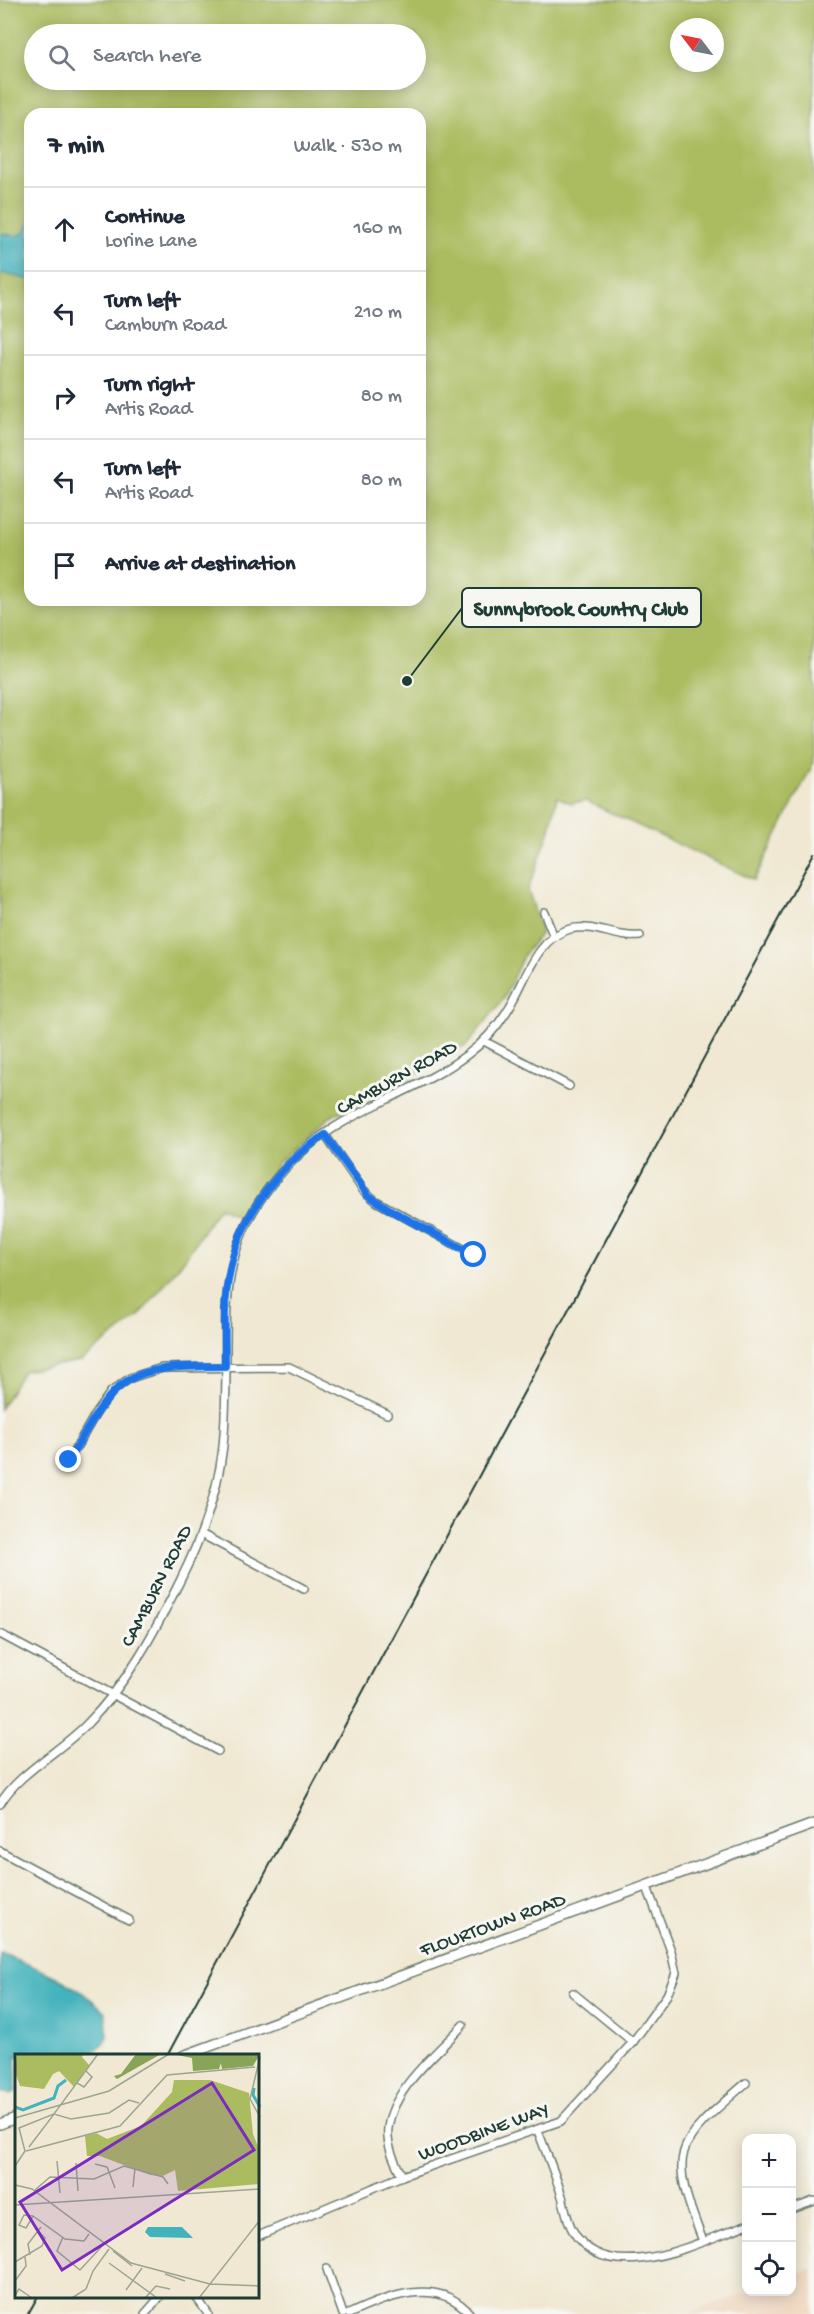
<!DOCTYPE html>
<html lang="en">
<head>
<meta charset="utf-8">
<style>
  body { margin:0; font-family:"Gochi Hand",sans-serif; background:#f2f2f3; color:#1f2937 }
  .controls { position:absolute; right:18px; bottom:18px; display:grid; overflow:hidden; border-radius:12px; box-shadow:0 3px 15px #0003 }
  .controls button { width:54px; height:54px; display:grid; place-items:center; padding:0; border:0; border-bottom:2px solid #e0e1e3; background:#fff; color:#1f2937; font:30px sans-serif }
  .compass { position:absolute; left:670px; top:18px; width:54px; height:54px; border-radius:50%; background:#fff; box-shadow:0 3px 15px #0003; rotate:302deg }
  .stop { position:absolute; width:18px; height:18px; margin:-14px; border:4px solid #1a73e8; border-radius:50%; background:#fff }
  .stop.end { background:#1a73e8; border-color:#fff; box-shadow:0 2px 6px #0008 }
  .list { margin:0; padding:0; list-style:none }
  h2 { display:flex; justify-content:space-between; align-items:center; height:78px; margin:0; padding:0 24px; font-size:26px }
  h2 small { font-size:20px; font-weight:400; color:#747a83 }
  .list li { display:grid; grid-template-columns:39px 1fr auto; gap:18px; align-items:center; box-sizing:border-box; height:84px; padding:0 24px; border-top:2px solid #e0e1e3 }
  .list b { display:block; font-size:22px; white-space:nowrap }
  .list p { margin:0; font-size:20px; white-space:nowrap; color:#747a83 }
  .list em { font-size:20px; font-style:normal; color:#747a83 }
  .icon { flex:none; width:33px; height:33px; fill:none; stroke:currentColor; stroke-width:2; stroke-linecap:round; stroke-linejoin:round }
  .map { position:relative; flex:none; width:814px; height:2314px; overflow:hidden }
  .search { position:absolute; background:#fff; box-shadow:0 3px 15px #0003; left:24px; top:24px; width:402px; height:66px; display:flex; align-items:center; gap:15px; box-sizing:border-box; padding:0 21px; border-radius:33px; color:#747a83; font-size:22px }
  .panel { position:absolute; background:#fff; box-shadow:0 3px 15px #0003; left:24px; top:108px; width:402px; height:498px; border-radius:18px }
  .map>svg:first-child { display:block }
  .built { fill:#f0d5bc }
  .green { fill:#abbc60; stroke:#657c4a; stroke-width:1.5; fill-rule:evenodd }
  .water { fill:#42b2bc; stroke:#307878; stroke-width:1.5 }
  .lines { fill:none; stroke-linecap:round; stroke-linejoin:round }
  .minor-casing { stroke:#68796b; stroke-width:10 }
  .secondary-casing { stroke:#68796b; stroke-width:12 }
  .minor { stroke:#fff; stroke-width:7 }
  .secondary { stroke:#fff; stroke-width:9 }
  .rail { stroke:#1f3d34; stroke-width:2 }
  .route { stroke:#1a73e8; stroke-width:8 }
  .labels { text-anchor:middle; stroke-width:6; stroke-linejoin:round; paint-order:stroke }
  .street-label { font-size:20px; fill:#1f3d34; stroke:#f6f6f2 }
  .inset-river { fill:none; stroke:#42b2bc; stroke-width:3 }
  .inset-road { fill:none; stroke:#9ca493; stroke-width:1.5 }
  .view { fill:#7b2cbf; fill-opacity:0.15; stroke:#7b2cbf; stroke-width:3 }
  .inset-edge { fill:none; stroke:#1f3d34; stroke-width:3 }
  .leader { fill:none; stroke:#1f3d34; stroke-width:2 }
  .callout-dot { fill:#1f3d34; stroke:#f6f6f2; stroke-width:2 }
  .callout { fill:#f6f6f2; stroke:#1f3d34; stroke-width:2 }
  .callout-label { font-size:21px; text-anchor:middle; font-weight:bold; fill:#1f3d34 }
</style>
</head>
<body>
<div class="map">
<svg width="814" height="2314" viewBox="0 0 814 2314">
  <rect width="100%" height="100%" fill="#f6f6f2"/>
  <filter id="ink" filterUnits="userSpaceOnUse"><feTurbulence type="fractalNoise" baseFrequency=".0167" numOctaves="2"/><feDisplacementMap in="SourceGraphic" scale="12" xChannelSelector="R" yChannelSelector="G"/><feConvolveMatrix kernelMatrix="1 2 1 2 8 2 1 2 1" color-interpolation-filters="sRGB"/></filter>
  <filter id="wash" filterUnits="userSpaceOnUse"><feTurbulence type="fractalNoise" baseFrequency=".008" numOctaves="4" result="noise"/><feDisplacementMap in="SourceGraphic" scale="24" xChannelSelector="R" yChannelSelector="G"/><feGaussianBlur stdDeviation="1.35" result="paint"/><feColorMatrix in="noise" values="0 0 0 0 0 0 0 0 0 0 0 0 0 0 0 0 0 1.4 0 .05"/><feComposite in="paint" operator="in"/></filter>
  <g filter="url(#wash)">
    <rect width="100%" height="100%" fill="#f0e8d2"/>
    <polygon class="built" points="814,2268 814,2314 687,2314 749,2292 792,2292 792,2276"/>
    <path class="green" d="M0,0h814v762l-60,118 -168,-79 -15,2 -14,-6 -8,36 -21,57 14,42 -19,24 -19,42 -37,47 -63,36 -74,36 -51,45 -37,57 -23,-12 -35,53 -45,56 -58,45 -58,10 -23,38zM679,27h36v36h-36zM34,34h382v46h-382zM30,114h390v486h-390z"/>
    <g class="water">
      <polygon points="30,221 30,280 0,273 0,233 17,236 25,232"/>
      <path d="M0,1953c38,15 76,29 105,59 1,7 3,16 2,23 -5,30 -69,21 -91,21v35l-5,3 -11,-2z"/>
    </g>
  </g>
  <g filter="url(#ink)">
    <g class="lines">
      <defs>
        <g id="minor">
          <polyline points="544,912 554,937"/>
          <polyline points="484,1041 569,1086"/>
          <polyline points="325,1135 363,1190 376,1201 474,1255"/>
          <polyline points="69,1460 96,1413 111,1392 130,1378 162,1368 289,1367 387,1414"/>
          <polyline points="201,1534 304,1589"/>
          <polyline points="0,1634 218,1751"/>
          <path d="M0,1804c18,-31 62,-54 87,-80 40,-40 68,-93 93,-143 21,-42 38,-88 43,-135 12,-121 -24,-202 81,-296 47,-42 114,-58 164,-96 15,-11 29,-27 39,-43 18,-27 28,-73 63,-82 23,-6 47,10 70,7"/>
          <polyline points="0,1851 129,1920"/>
          <polyline points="573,1993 633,2042"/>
          <path d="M538,2131c8,21 17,43 24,65 3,11 5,25 11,35 34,59 126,11 173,-6"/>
          <path d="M402,2176c-7,-14 -16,-31 -14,-48 5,-41 49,-74 75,-103"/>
          <polyline points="792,2209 814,2201"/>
          <polyline points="258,2236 402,2176 561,2121 633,2042 667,1995 676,1973 671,1951 647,1887"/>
          <path d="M703,2241c-36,-91 -29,-96 43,-158"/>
          <polyline points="327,2269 343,2314"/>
          <polyline points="197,2298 208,2314"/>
          <polyline points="145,2314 159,2298"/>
          <path d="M349,2314c36,-17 89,-39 121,0"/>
        </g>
        <g id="secondary">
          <polyline points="183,2056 814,1824"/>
          <polyline points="0,2124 16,2118"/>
        </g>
      </defs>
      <use href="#minor" class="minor-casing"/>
      <use href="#secondary" class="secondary-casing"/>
      <use href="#minor" class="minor"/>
      <use href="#secondary" class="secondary"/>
      <g class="rail">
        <polyline points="167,2056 814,853"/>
        <polyline points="28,2314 37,2298"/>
      </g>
    </g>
  </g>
  <g class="lines" filter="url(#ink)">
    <path class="route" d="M69,1460c49,-86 55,-94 156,-94 0,-30 -2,-62 4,-91 9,-55 49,-110 96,-140l43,60 24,16 82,44"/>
  </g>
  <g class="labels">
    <g class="street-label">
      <text transform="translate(396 1076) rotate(-29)" y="7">CAMBURN ROAD</text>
      <text transform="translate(155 1585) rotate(-63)" y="7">CAMBURN ROAD</text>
      <text transform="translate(492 1923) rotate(-20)" y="7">FLOURTOWN ROAD</text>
      <text transform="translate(483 2130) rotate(-20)" y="7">WOODBINE WAY</text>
    </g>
  </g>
  <g transform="translate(15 2054)">
    <rect width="244" height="244" fill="#f0e8d2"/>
    <path d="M2,0h67l-2,3 8,9 -16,21 -15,-16 -6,3 -9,15 -24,-3 -5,-14zM159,26h36l39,13 4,41 6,15v35l-81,7 -3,-21 -12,6 -13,-1 -50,-19h-13l-2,-20 11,-3 11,6 34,-13 31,-34z" fill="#abbc60"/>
    <path d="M121,0h25l-44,25 -3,-3 7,-2zM157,0h88l-7,12 -31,3 -1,-6 -2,6 -26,2 -1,-13z" fill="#88a456"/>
    <path d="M133,173h34l11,11 -43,-1 -5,-5z" fill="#42b2bc"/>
    <path class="inset-river" d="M239,34l-1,7 7,12M0,53l8,3 31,-12 4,-12 8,-6"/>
    <path class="inset-road" d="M245,3l-10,42 10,18M62,29l7,4 8,-10 -6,-6M0,64l94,-27 60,-37M14,93l25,-33 17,5 38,-6 20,-13 10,3M11,97l94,-25 47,-51 88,-8M42,107l3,32M61,109l2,28M80,110l12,3 8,21M0,112l10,-15 -6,-23 35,-14 44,-60M0,131l17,4 99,74 79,21M118,133l2,-19M20,136l15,-13 44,2 30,-13 39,11 5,7M0,151l245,-16M18,162l-9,-1 -5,10 7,3 7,-12 32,23 19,2 5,-7M48,183l-6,14 23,19 23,-25M98,197l19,15M15,201l-2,-11 13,-17M0,208l27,-16 3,-8 -7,-7M94,209l48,35M150,220l20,7M0,227l11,-15 -1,-9M195,230l50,2M111,236l16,-22M0,241l4,-6 13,9M57,244l14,-9 7,-18 16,-22M130,244l11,-12 14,3M184,244l61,-78"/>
    <path class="view" d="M197,29l42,67 -192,120 -42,-68z"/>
    <rect width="244" height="244" class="inset-edge"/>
  </g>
  <path class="leader" d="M407 681L462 608"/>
  <circle class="callout-dot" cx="407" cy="681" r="6"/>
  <rect class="callout" x="462" y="588" width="239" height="39" rx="6"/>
  <g class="callout-label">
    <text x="581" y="615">Sunnybrook Country Club</text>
  </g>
</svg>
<div class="controls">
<button>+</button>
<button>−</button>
<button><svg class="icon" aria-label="locate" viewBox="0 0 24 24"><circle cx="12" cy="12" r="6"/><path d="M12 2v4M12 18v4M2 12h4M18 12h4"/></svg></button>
</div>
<svg class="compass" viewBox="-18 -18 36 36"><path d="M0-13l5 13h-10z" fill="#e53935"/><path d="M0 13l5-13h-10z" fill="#747a83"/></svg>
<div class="stop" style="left:474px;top:1255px"></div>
<div class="stop end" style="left:69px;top:1460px"></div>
<div class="search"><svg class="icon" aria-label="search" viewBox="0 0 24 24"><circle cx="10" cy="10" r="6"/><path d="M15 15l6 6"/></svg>Search here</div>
<section class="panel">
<h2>7 min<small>Walk · 530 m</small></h2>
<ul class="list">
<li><svg class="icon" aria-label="ahead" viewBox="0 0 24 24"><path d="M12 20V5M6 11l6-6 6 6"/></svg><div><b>Continue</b><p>Lorine Lane</p></div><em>160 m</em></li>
<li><svg class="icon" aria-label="left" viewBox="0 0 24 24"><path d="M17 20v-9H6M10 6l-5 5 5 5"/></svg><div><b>Turn left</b><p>Camburn Road</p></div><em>210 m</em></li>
<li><svg class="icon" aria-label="right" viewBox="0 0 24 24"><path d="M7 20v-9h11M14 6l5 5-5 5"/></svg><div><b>Turn right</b><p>Artis Road</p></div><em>80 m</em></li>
<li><svg class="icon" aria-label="left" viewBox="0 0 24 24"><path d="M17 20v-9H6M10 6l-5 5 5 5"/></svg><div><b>Turn left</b><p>Artis Road</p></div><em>80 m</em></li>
<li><svg class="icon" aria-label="arrive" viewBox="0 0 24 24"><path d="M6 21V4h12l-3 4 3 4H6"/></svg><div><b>Arrive at destination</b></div></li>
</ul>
</section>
</div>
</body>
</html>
